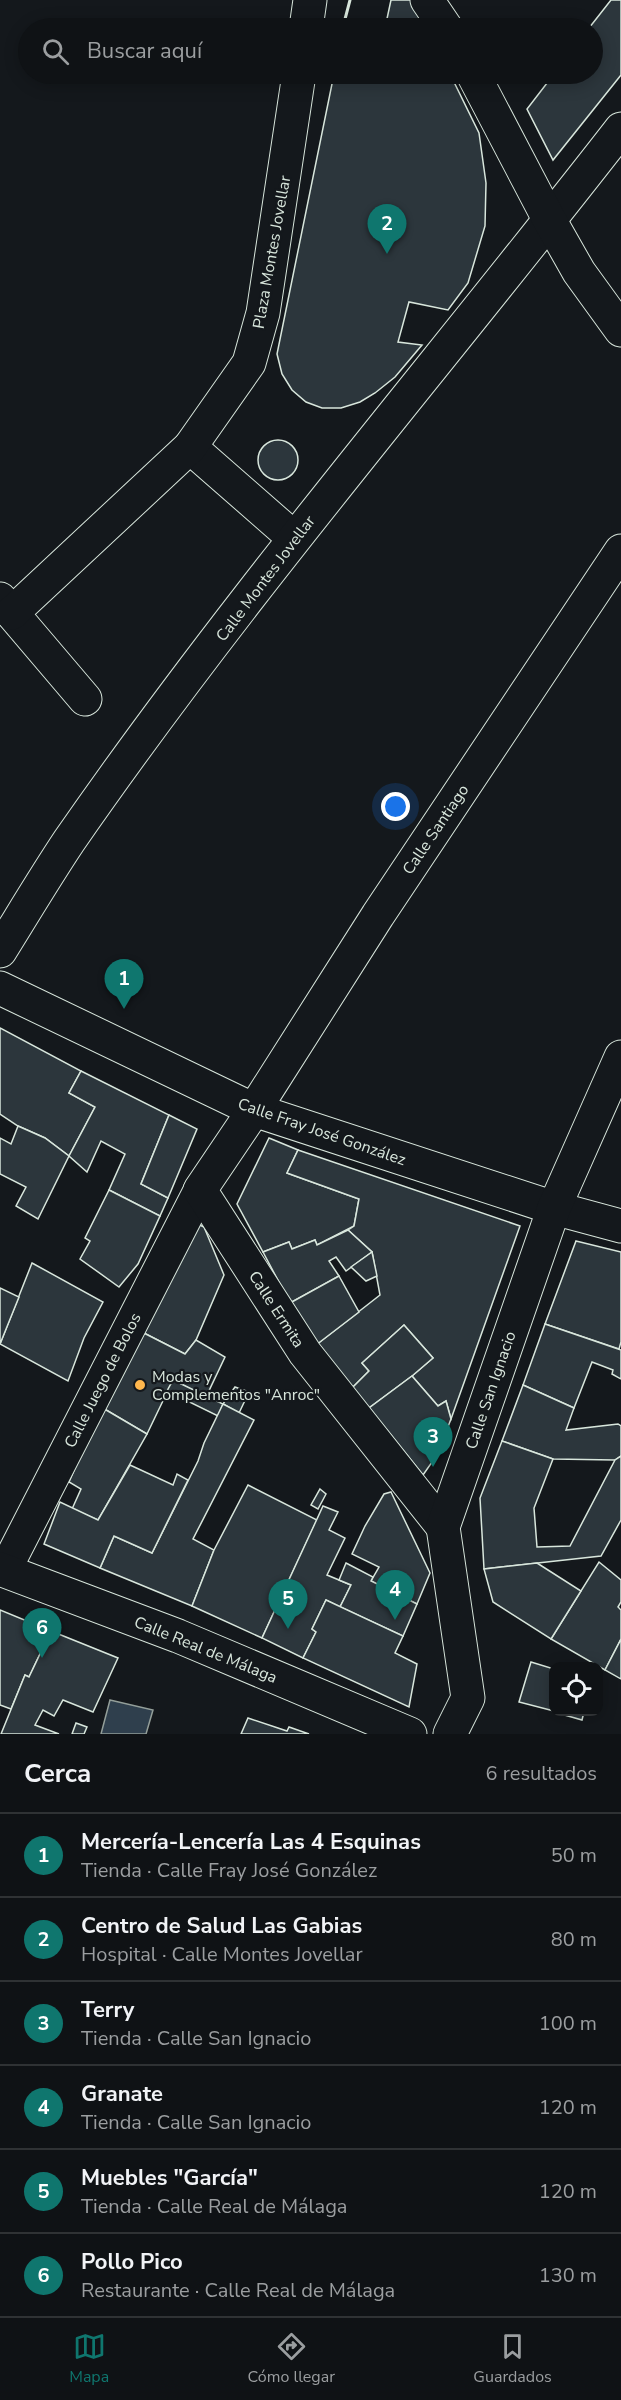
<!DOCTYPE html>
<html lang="es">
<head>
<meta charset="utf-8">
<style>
  body { margin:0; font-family:"Nunito Sans",sans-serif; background:#1d2022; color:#f1f3f6 }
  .controls { position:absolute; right:18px; bottom:18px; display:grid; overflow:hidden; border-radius:12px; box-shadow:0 3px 15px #0003 }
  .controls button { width:54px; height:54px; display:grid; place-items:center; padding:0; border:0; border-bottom:2px solid #2f3234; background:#0f1215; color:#f1f3f6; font:30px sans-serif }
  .you { position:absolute; left:396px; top:807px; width:21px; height:21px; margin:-15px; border:4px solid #fff; border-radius:50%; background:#1a73e8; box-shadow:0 0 0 9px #1a73e833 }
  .badge { display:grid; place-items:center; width:39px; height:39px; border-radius:50%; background:#0f766e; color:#fff; font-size:20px; font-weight:700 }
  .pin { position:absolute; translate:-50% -50px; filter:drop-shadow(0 2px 3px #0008) }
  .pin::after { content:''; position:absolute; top:32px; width:21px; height:18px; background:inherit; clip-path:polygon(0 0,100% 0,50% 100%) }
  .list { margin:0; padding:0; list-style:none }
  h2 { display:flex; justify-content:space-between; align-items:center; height:78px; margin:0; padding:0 24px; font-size:26px }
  h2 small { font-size:20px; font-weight:400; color:#9b9ea0 }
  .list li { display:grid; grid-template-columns:39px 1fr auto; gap:18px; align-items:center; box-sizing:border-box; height:84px; padding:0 24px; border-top:2px solid #2f3234 }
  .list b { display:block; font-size:22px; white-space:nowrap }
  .list p { margin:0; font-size:20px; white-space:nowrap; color:#9b9ea0 }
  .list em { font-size:20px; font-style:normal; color:#9b9ea0 }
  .icon { flex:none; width:33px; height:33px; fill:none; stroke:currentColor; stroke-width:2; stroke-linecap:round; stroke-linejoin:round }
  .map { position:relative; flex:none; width:621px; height:1734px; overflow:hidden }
  .search { position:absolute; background:#0f1215; box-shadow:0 3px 15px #0003; left:18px; right:18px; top:18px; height:66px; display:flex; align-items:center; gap:15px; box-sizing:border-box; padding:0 21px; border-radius:33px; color:#9b9ea0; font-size:22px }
  .sheet { height:582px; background:#0f1215 }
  nav { display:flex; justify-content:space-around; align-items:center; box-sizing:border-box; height:84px; border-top:2px solid #2f3234; background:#0f1215; font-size:16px; color:#9b9ea0 }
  nav a { display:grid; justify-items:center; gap:3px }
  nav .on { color:#0f766e }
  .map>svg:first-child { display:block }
  .water { fill:#2f3f4d; stroke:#939e99; stroke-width:1.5 }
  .building { fill:#2c363c; stroke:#d8e6dc; stroke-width:1.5 }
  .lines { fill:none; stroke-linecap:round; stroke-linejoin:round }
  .pedestrian-casing { stroke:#d8e6dc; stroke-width:34 }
  .minor-casing { stroke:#d8e6dc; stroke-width:35 }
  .tertiary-casing { stroke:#d8e6dc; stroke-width:35 }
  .secondary-casing { stroke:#d8e6dc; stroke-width:35 }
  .pedestrian { stroke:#14181c; stroke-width:32 }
  .minor { stroke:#14181c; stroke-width:33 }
  .tertiary { stroke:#14181c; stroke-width:33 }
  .secondary { stroke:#14181c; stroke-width:33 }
  .wall { stroke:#d8e6dc; stroke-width:3 }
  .poi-dot { fill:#ffb74d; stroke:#14181c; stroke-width:2 }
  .labels { text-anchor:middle; stroke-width:4.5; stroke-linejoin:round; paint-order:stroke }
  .street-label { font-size:16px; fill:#d8e6dc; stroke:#14181c }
  .poi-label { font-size:16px; fill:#d8e6dc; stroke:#14181c; text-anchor:start }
</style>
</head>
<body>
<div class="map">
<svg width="621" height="1734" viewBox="0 0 621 1734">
  <rect width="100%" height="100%" fill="#14181c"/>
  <polygon class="water" points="110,1700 153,1710 146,1734 101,1734"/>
  <g class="building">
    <polygon points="391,0 412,0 427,28 385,28"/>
    <polygon points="611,0 621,0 621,75 553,160 527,109 554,74 592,74 592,28 589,28"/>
    <polygon points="334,74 450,74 479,133 486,183 485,226 468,283 448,310 409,302 398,342 422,345 395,377 375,393 360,402 341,408 322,408 306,402 292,390 282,374 277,354"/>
    <circle cx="278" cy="460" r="20"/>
    <polygon points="0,1028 81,1071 69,1093 95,1107 69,1156 45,1138 18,1126 0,1114"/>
    <polygon points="81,1071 169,1115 141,1184 168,1198 160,1216 109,1190 125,1154 101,1141 87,1172 69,1156 95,1107 69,1093"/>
    <polygon points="169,1115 197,1129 168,1198 141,1184"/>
    <polygon points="18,1126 45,1138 69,1156 38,1219 16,1206 26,1187 0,1174 0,1138 11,1144"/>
    <polygon points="269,1138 298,1150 287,1173 359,1199 354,1226 317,1245 315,1240 292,1249 289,1242 263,1252 237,1204"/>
    <polygon points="298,1150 520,1226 451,1419 446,1401 438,1406 412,1376 433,1358 404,1325 362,1363 369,1371 352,1388 316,1345 380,1295 372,1252 348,1230 354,1226 359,1199 287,1173"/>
    <polygon points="109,1190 160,1216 138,1264 119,1287 80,1259 90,1241 85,1238"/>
    <polygon points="191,1221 204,1227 224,1275 196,1340 185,1354 136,1329"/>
    <polygon points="348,1230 372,1252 346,1271 336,1257 329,1261 339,1276 290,1303 263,1252 289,1242 292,1249 315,1240 317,1245"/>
    <polygon points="576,1241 621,1252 621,1342 619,1349 545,1324"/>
    <polygon points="372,1252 377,1276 366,1281 351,1267"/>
    <polygon points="32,1263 103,1302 84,1338 68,1381 0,1344"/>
    <polygon points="339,1276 359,1312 316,1345 290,1303"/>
    <polygon points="0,1288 19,1297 0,1344"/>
    <polygon points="545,1324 621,1350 621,1379 612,1374 613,1370 592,1362 574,1408 523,1385"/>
    <polygon points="404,1325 433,1358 412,1376 369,1408 352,1388 369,1371 362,1363"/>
    <polygon points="136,1329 185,1354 196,1340 225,1357 206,1397 173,1380 147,1434 101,1407"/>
    <polygon points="412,1376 438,1406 446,1401 451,1419 437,1455 423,1475 369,1408"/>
    <polygon points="173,1380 223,1404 218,1416 167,1391"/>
    <polygon points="523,1385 574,1408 566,1430 618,1424 621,1426 621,1456 615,1460 553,1459 502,1441"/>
    <polygon points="235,1387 249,1392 239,1413 223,1404"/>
    <polygon points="223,1404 254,1420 193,1539 214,1550 192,1606 100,1568 114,1536 152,1553 198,1461 204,1443"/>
    <polygon points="101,1407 147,1434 98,1520 72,1509 81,1489 69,1482"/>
    <polygon points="502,1441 553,1459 534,1508 537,1547 570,1546 615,1460 621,1456 621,1520 601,1556 484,1569 480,1498"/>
    <polygon points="130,1465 173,1485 177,1474 188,1480 152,1553 114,1536 100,1568 44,1544 60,1502 98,1520"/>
    <polygon points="248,1485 317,1520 262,1638 192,1606 214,1550"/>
    <polygon points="320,1489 326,1494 318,1509 311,1505"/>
    <polygon points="391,1492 430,1573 417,1604 371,1581 379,1567 352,1554 365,1526 384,1494"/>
    <polygon points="323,1506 338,1512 329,1530 345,1538 327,1575 351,1585 340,1607 326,1600 312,1629 316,1632 303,1658 262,1638"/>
    <polygon points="599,1562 621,1580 621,1602 618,1607 621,1610 621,1639 605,1670 551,1639"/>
    <polygon points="346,1563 373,1577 371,1581 417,1604 403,1636 340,1607 351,1585 339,1580"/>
    <polygon points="537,1563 581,1591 551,1639 493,1602 484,1569"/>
    <polygon points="326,1600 403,1636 395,1653 417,1664 409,1707 303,1658 316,1632 312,1629"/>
    <polygon points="0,1610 51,1631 29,1677 25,1675 11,1709 0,1705"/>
    <polygon points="51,1631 118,1658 93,1712 63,1700 54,1716 43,1710 35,1725 59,1734 1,1734 25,1675 29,1677"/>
    <polygon points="621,1639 621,1679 605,1670"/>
    <polygon points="531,1662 554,1669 554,1711 519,1702"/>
    <polygon points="554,1712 584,1712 582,1720"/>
    <polygon points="248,1718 287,1731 289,1727 309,1734 241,1734"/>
    <polygon points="76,1723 87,1727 84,1734 72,1734"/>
  </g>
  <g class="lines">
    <defs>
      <polyline id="pedestrian" points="5,1570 200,1190"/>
      <g id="minor">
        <polyline points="306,28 310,0"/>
        <polyline points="190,447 294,538"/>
        <polyline points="0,599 85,699"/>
        <polyline points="12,613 190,447 249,363 263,313 299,74"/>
        <path d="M0,951c23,-37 45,-74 69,-110 171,-247 368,-475 552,-712"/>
        <polyline points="0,988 254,1110 554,1208"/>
        <polyline points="443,1527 305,1353 200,1190 254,1110 378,915 621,551"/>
      </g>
      <g id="tertiary">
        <polyline points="427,0 446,28"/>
        <polyline points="473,74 550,221 579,272 621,330"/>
        <polyline points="554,1208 621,1226"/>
        <polyline points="450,1734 468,1698 443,1527 554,1208 621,1057"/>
      </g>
      <polyline id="secondary" points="0,1569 178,1636 410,1734"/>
    </defs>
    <use href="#pedestrian" class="pedestrian-casing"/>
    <use href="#minor" class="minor-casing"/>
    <use href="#tertiary" class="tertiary-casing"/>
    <use href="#secondary" class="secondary-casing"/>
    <use href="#pedestrian" class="pedestrian"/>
    <use href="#minor" class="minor"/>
    <use href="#tertiary" class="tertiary"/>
    <use href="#secondary" class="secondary"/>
    <polyline class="wall" points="344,23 350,0"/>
  </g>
  <circle class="poi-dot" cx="140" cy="1385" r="6"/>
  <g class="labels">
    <g class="street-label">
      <text transform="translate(271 252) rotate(-80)" y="6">Plaza Montes Jovellar</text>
      <text transform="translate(265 578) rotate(-53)" y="6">Calle Montes Jovellar</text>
      <text transform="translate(435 829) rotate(-56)" y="6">Calle Santiago</text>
      <text transform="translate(322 1131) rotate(19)" y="6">Calle Fray José González</text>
      <text transform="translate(277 1309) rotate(57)" y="6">Calle Ermita</text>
      <text transform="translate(102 1380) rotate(-63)" y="6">Calle Juego de Bolos</text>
      <text transform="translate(490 1390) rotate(-71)" y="6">Calle San Ignacio</text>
      <text transform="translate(206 1649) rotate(22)" y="6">Calle Real de Málaga</text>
    </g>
    <g class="poi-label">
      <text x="152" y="1382">Modas y<tspan x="152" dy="18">Complementos "Anroc"</tspan></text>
    </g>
  </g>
</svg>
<div class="controls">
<button><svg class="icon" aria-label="locate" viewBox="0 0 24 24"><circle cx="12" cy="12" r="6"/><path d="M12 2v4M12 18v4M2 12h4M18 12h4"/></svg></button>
</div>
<div class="you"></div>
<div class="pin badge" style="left:124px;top:1009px">1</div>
<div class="pin badge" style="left:387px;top:254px">2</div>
<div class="pin badge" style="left:433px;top:1467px">3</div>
<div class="pin badge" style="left:395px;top:1620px">4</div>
<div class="pin badge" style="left:288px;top:1629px">5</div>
<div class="pin badge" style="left:42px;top:1658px">6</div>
<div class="search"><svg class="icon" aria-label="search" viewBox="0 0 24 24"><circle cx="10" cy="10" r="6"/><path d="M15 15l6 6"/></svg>Buscar aquí</div>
</div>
<section class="sheet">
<h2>Cerca<small>6 resultados</small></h2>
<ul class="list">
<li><span class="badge">1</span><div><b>Mercería-Lencería Las 4 Esquinas</b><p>Tienda · Calle Fray José González</p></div><em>50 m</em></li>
<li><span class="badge">2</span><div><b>Centro de Salud Las Gabias</b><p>Hospital · Calle Montes Jovellar</p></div><em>80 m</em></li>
<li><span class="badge">3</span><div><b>Terry</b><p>Tienda · Calle San Ignacio</p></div><em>100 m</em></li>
<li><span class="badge">4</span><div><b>Granate</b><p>Tienda · Calle San Ignacio</p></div><em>120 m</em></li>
<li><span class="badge">5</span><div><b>Muebles &quot;García&quot;</b><p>Tienda · Calle Real de Málaga</p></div><em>120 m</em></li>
<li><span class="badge">6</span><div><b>Pollo Pico</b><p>Restaurante · Calle Real de Málaga</p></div><em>130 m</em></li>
</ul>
</section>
<nav>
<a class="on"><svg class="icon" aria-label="map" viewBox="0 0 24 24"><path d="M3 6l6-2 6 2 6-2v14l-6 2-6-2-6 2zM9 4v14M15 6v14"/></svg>Mapa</a>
<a><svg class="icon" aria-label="directions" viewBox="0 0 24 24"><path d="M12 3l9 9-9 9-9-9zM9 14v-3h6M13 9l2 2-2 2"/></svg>Cómo llegar</a>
<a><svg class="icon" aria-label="saved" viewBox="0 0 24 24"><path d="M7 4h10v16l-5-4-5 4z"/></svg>Guardados</a>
</nav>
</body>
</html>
